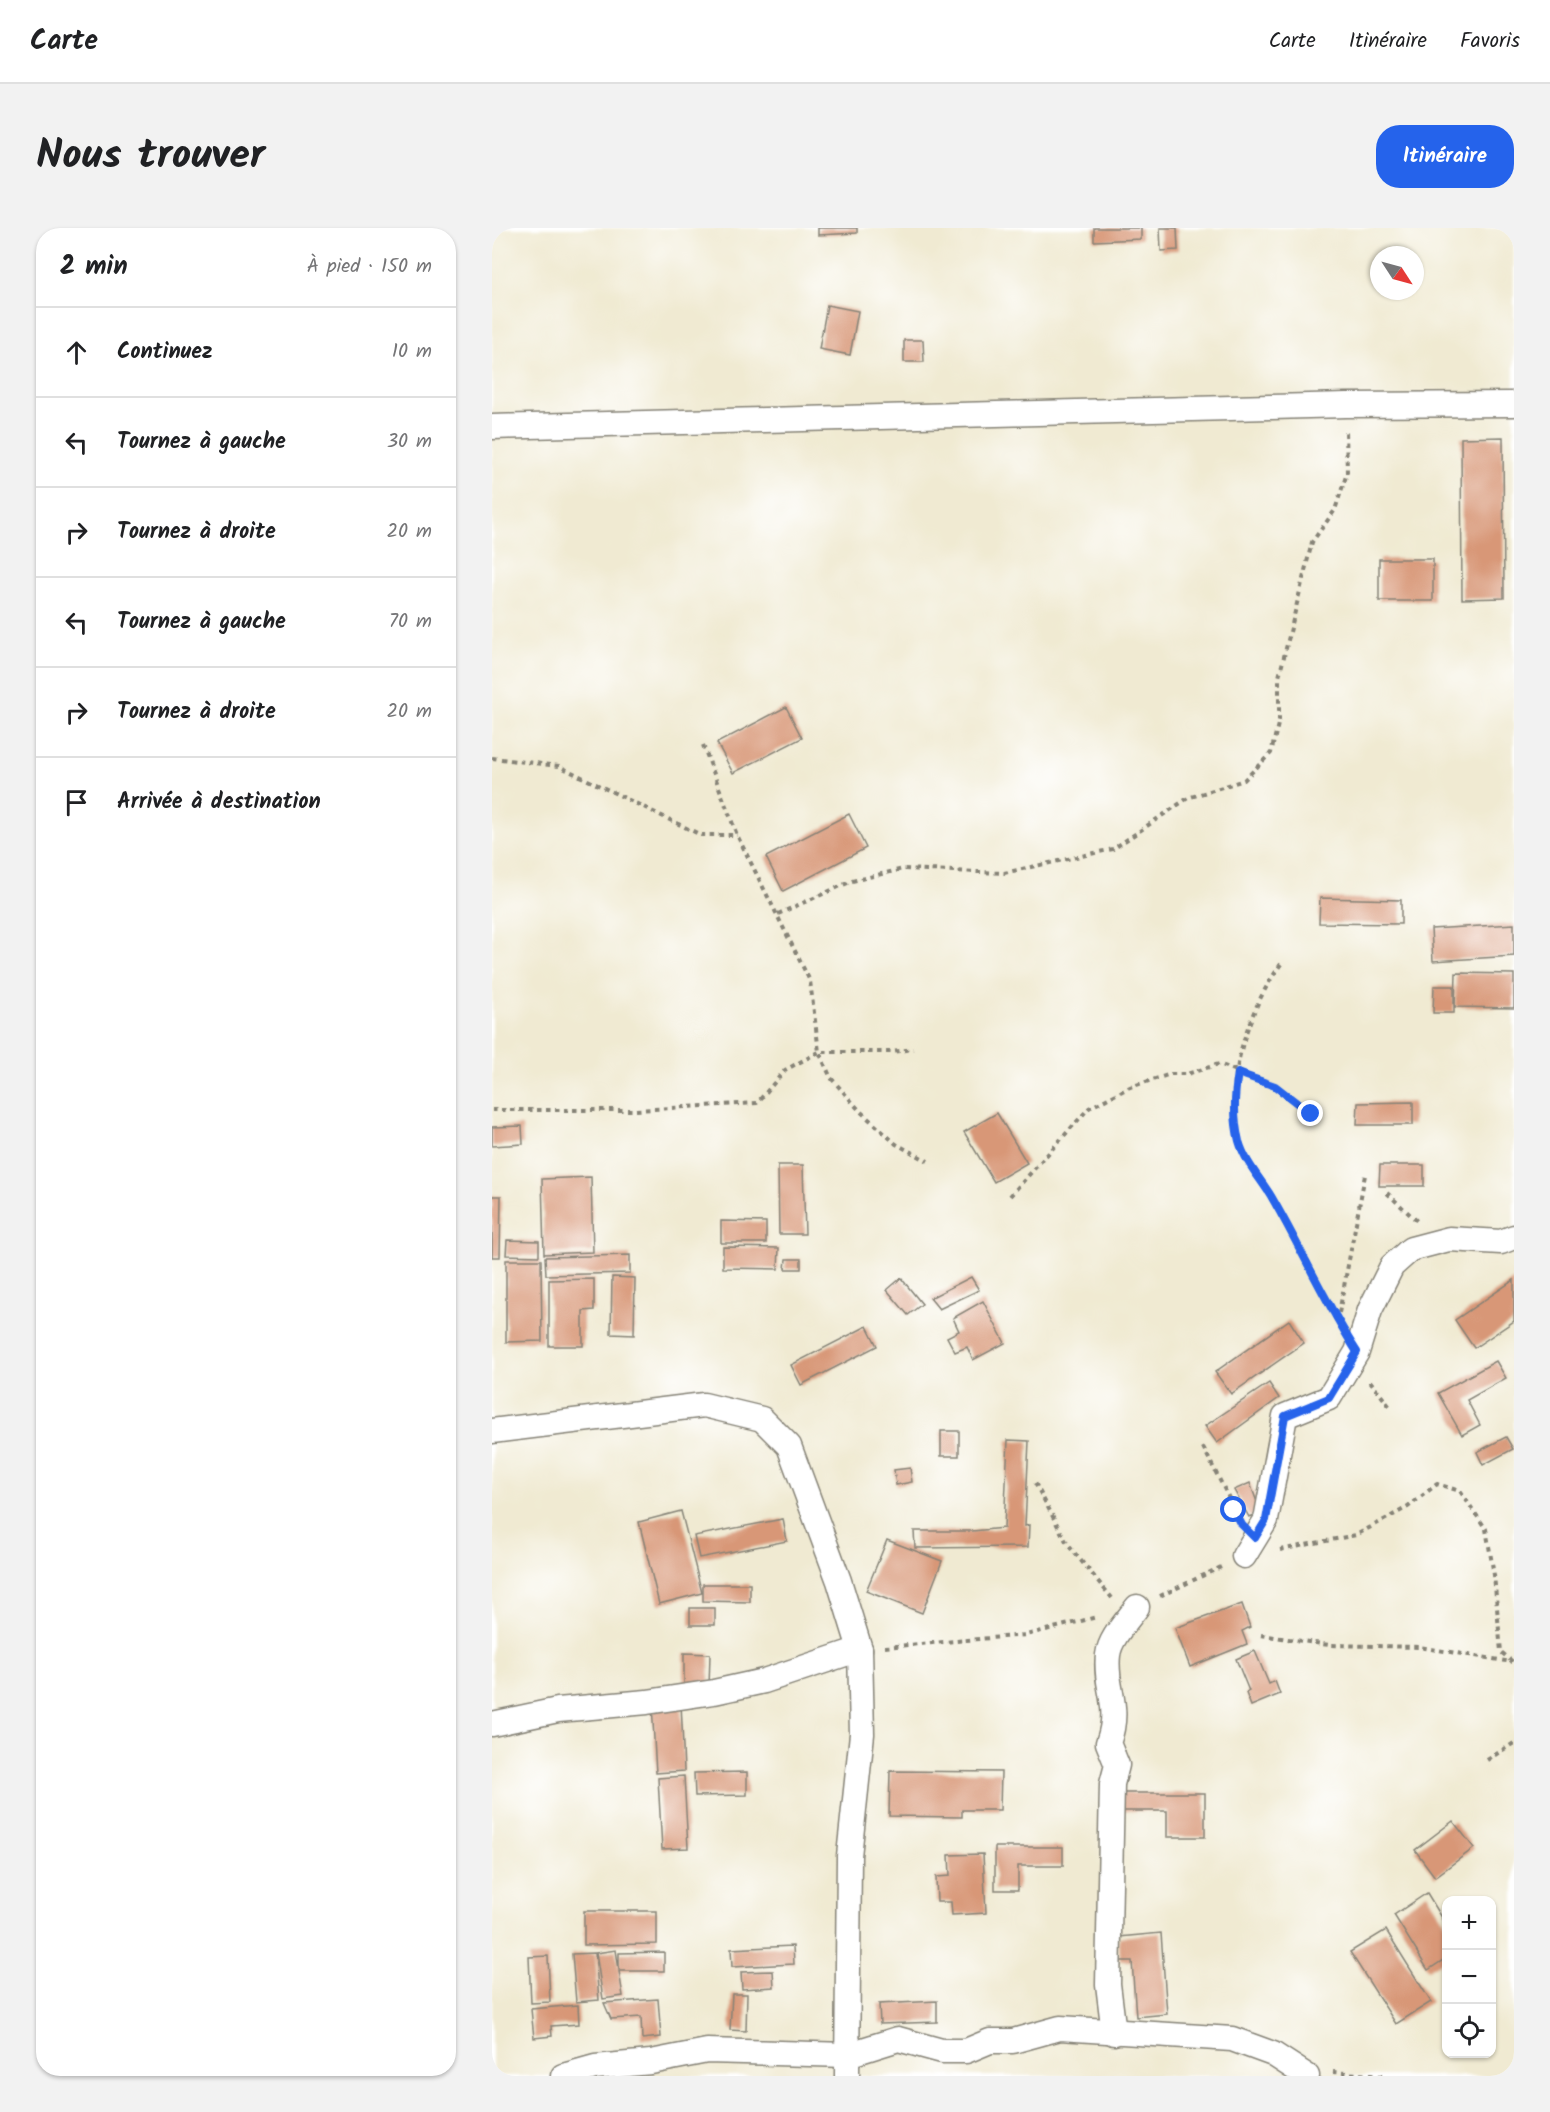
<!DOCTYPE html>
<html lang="fr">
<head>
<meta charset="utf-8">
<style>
  body { margin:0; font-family:Kalam,sans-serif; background:#f2f2f2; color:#202124 }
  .controls { position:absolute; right:18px; bottom:18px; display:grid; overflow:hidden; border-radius:12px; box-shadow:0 2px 4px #0004 }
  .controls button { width:54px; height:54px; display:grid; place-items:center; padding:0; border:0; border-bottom:2px solid #e0e0e0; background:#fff; color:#202124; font:30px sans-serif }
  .compass { position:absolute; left:878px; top:18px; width:54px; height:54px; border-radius:50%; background:#fff; box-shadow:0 2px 4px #0004; rotate:126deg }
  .stop { position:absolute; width:18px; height:18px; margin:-14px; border:4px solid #2563eb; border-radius:50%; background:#fff }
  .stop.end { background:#2563eb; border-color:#fff; box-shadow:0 2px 6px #0008 }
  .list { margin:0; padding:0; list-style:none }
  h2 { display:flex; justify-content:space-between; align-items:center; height:78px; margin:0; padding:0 24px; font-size:26px }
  h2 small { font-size:20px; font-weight:400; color:#757577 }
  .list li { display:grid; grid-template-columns:39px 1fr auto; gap:18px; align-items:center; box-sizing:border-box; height:90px; padding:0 24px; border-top:2px solid #e0e0e0 }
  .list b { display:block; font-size:22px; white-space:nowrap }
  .list em { font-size:20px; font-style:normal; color:#757577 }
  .icon { flex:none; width:33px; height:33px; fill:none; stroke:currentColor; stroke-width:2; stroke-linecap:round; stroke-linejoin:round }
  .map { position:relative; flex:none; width:1022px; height:1848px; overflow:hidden; border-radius:24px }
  header { display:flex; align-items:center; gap:36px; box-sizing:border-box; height:84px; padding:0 30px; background:#fff; border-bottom:2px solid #e0e0e0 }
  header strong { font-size:28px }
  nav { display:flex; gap:33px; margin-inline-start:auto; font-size:21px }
  .intro { display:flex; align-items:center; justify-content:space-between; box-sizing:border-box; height:144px; padding:0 36px }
  h1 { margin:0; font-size:42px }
  .button { padding:15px 27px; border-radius:24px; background:#2563eb; color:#fff; font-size:21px; font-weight:700 }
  main { display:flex; gap:36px; padding:0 36px }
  aside { flex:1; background:#fff; border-radius:24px; box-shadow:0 2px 4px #0004 }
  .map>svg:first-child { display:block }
  .building { fill:#d89777 }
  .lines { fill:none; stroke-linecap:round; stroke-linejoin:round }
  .minor-casing { stroke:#868377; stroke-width:27 }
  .path { stroke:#868377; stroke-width:4; stroke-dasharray:4.5 4.5; stroke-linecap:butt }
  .minor { stroke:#fff; stroke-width:24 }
  .route { stroke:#2563eb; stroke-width:8 }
</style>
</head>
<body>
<header>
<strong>Carte</strong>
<nav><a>Carte</a><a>Itinéraire</a><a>Favoris</a></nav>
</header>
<div class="intro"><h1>Nous trouver</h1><a class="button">Itinéraire</a></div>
<main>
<aside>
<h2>2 min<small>À pied · 150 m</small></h2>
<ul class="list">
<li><svg class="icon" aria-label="ahead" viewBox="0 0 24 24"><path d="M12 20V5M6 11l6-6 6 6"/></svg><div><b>Continuez</b></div><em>10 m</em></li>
<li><svg class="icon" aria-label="left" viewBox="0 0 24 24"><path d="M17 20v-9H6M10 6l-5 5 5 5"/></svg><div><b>Tournez à gauche</b></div><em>30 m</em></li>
<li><svg class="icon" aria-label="right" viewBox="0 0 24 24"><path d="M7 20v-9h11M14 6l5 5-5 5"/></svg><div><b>Tournez à droite</b></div><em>20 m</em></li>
<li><svg class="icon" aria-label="left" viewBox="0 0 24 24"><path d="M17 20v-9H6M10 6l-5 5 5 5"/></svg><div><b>Tournez à gauche</b></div><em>70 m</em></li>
<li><svg class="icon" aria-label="right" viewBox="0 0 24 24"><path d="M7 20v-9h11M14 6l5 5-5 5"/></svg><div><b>Tournez à droite</b></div><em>20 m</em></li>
<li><svg class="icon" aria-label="arrive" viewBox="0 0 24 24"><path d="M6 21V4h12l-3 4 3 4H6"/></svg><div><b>Arrivée à destination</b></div></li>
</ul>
</aside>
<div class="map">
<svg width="1022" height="1848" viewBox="0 0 1022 1848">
  <rect width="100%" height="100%" fill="#fff"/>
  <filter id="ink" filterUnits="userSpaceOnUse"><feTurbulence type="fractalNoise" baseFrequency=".0167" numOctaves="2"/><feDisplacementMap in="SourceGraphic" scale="12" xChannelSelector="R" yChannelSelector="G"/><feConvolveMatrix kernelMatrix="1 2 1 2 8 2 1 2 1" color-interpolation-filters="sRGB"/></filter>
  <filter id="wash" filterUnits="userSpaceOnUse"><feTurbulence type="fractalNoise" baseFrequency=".008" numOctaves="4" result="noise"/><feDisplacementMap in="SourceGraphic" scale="24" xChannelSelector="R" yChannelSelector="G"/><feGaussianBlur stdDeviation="1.35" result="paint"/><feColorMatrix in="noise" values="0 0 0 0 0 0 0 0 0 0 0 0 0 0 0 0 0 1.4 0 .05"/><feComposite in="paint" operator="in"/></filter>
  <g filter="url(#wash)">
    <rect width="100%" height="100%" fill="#f0ead2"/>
    <g id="blocks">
      <g class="building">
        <polygon points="326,0 365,0 365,5 326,7"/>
        <polygon points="602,0 649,0 649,11 602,13"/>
        <polygon points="668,0 685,0 686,22 669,23"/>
        <polygon points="335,77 366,83 358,127 327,121"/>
        <polygon points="412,112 431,112 432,134 412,134"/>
        <polygon points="1011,209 1012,370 970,371 969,210"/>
        <rect x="887" y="331" width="54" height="42"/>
        <polygon points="294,479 310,510 241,545 225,515"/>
        <polygon points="357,586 374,620 291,663 274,629"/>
        <polygon points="828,670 909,672 909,696 827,695"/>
        <polygon points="1022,696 1022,728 941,733 939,701"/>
        <polygon points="964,745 1022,746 1022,780 963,779"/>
        <polygon points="942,758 962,758 962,785 941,785"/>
        <polygon points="921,874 921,897 865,897 866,875"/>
        <polygon points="505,885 535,935 502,954 472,904"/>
        <polygon points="30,898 31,916 0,918 0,899"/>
        <polygon points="286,937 311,937 313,1006 287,1006"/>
        <polygon points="888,937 932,937 932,958 887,958"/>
        <polygon points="99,949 101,1024 52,1026 50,951"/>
        <polygon points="0,968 9,968 8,1029 0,1029"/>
        <polygon points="229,993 274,994 274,1015 229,1015"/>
        <polygon points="15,1012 47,1013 47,1028 14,1027"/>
        <polygon points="231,1019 287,1020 286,1041 231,1040"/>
        <polygon points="138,1027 138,1045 54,1047 53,1029"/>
        <polygon points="294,1031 309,1031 309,1041 293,1041"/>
        <polygon points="14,1032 49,1032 50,1113 14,1114"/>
        <polygon points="120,1049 143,1050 142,1107 119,1106"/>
        <polygon points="479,1049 487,1062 447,1081 438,1070"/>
        <polygon points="409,1050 430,1076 416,1087 395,1062"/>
        <polygon points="102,1051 102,1082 91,1083 91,1118 57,1118 57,1052"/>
        <polygon points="1022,1052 1022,1093 982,1120 963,1092"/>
        <polygon points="491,1073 513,1115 481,1132 475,1119 463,1124 455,1109 467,1103 461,1090"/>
        <polygon points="797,1092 812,1115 739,1166 723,1144"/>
        <polygon points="375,1098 385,1118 309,1157 299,1137"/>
        <polygon points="1004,1133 1014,1150 975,1172 988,1197 970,1207 946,1165"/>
        <polygon points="777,1155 787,1170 725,1215 713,1198"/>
        <rect x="449" y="1203" width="18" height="25"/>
        <polygon points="1014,1209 1021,1221 991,1237 985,1224"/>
        <polygon points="516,1212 537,1213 533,1298 537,1297 536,1319 423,1320 422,1303 480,1303 512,1300"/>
        <polygon points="418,1240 420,1254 404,1257 402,1242"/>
        <polygon points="758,1255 769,1285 757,1289 742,1262"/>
        <polygon points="189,1283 210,1365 167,1376 147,1294"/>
        <polygon points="291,1291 295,1313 207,1330 202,1308"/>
        <polygon points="395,1312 450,1333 430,1385 374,1363"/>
        <polygon points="211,1356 258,1356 258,1374 211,1373"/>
        <polygon points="750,1376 758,1399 750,1403 755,1416 698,1439 683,1400"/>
        <rect x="198" y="1380" width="25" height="17"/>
        <polygon points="763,1423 777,1456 783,1453 788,1466 759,1478 754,1465 757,1463 744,1431"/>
        <polygon points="192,1425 218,1426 217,1459 192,1459"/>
        <polygon points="189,1474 192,1543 164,1545 160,1476"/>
        <polygon points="398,1543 509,1544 508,1582 470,1582 470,1589 397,1588"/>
        <polygon points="255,1544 255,1567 203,1568 202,1545"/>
        <polygon points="192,1548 196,1620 170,1621 166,1550"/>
        <polygon points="624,1565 713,1565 713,1609 675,1609 675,1583 624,1583"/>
        <polygon points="961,1593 982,1620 943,1649 923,1622"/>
        <polygon points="503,1619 571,1619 571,1638 526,1638 526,1662 503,1662"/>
        <polygon points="491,1626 494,1685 460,1687 459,1674 445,1674 444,1649 458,1648 457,1627"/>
        <polygon points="935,1665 954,1696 954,1730 936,1742 902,1687"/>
        <polygon points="92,1683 165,1683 165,1716 92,1717"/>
        <polygon points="894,1702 939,1774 904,1796 858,1724"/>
        <polygon points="669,1705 675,1786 644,1789 640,1733 628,1733 627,1709"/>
        <polygon points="301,1718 302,1736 240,1739 239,1721"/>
        <polygon points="124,1722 127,1742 127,1725 172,1724 172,1743 127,1743 131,1768 111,1771 104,1725"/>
        <polygon points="103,1725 107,1772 84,1774 80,1726"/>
        <polygon points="56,1728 58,1774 39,1775 37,1729"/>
        <polygon points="281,1743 282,1759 250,1761 249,1744"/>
        <polygon points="240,1766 255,1766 254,1803 238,1802"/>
        <polygon points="166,1771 169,1809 150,1811 149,1789 119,1791 112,1775"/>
        <polygon points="445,1773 445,1794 388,1796 387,1776"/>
        <polygon points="86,1777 87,1796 59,1798 60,1808 42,1810 39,1781"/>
      </g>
    </g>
  </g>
  <g filter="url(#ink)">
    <use href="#blocks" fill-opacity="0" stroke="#868377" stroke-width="1.5"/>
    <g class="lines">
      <defs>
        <g id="minor">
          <polyline points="0,199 854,177 1022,176"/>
          <polyline points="0,1203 212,1177 270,1191 297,1218 347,1353 368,1421 370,1506 357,1628 355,1848"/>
          <polyline points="752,1328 774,1292 793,1188 837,1170 865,1124 878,1082 900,1038 919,1021 957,1011 1009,1014 1022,1009"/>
          <polyline points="0,1496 66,1482 155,1474 222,1464 272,1453 368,1421"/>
          <path d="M622,1805l-6,-49 4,-200 5,-19 -9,-22c14,-38 -4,-55 0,-88 2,-17 19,-34 29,-48"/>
          <polyline points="71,1848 103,1839 159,1834 215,1823 355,1827 406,1811 450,1823 474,1823 498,1813 521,1813 568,1800 740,1811 781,1826 815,1848"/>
        </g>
      </defs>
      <use href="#minor" class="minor-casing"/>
      <g class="path">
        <polyline points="211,517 245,607 318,753 327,824 339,850 368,883 404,916 436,933"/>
        <polyline points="0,530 67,538 209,607 245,607"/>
        <polyline points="286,686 360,653 411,641 512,645 621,621 696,570 752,552 779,525 787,492 787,449 820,314 843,282 855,245 854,202"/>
        <path d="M789,736c-34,47 -58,120 -41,178 6,21 21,36 31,55 12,22 24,43 36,64 11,21 19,41 31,61"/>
        <polyline points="0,882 143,882 265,875 293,842 327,824 400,824 421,821"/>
        <polyline points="895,965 925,993"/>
        <polyline points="518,968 597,880 638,859 679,846 695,846 727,836 783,858 818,886"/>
        <polyline points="847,1085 873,947"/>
        <polyline points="878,1153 898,1179"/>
        <polyline points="711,1219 746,1288"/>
        <polyline points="543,1255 576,1317 620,1370"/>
        <polyline points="788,1322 864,1307 916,1279 945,1256 968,1263 994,1301 1002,1347 1009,1424 1022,1435"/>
        <polyline points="668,1368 729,1339"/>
        <polyline points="769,1407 837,1417 927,1419 1020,1434"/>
        <polyline points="393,1419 534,1407 605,1389"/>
        <polyline points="995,1532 1022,1515"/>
        <polyline points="841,1844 890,1848"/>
      </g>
      <use href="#minor" class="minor"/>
    </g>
  </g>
  <g class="lines" filter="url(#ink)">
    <path class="route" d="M742,1282l8,15 13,13 11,-18 19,-104 44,-18 28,-46c-32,-50 -56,-104 -86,-156 -11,-18 -26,-34 -32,-55 -6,-24 -5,-45 -1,-68l37,13 36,28"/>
  </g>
</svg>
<div class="controls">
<button>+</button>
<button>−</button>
<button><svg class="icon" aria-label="locate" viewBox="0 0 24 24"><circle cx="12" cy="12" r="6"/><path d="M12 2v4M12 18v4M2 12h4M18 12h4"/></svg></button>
</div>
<svg class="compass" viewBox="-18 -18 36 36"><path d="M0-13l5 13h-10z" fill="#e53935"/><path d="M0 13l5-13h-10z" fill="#757577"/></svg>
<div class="stop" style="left:742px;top:1282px"></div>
<div class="stop end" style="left:819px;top:886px"></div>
</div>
</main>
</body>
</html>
